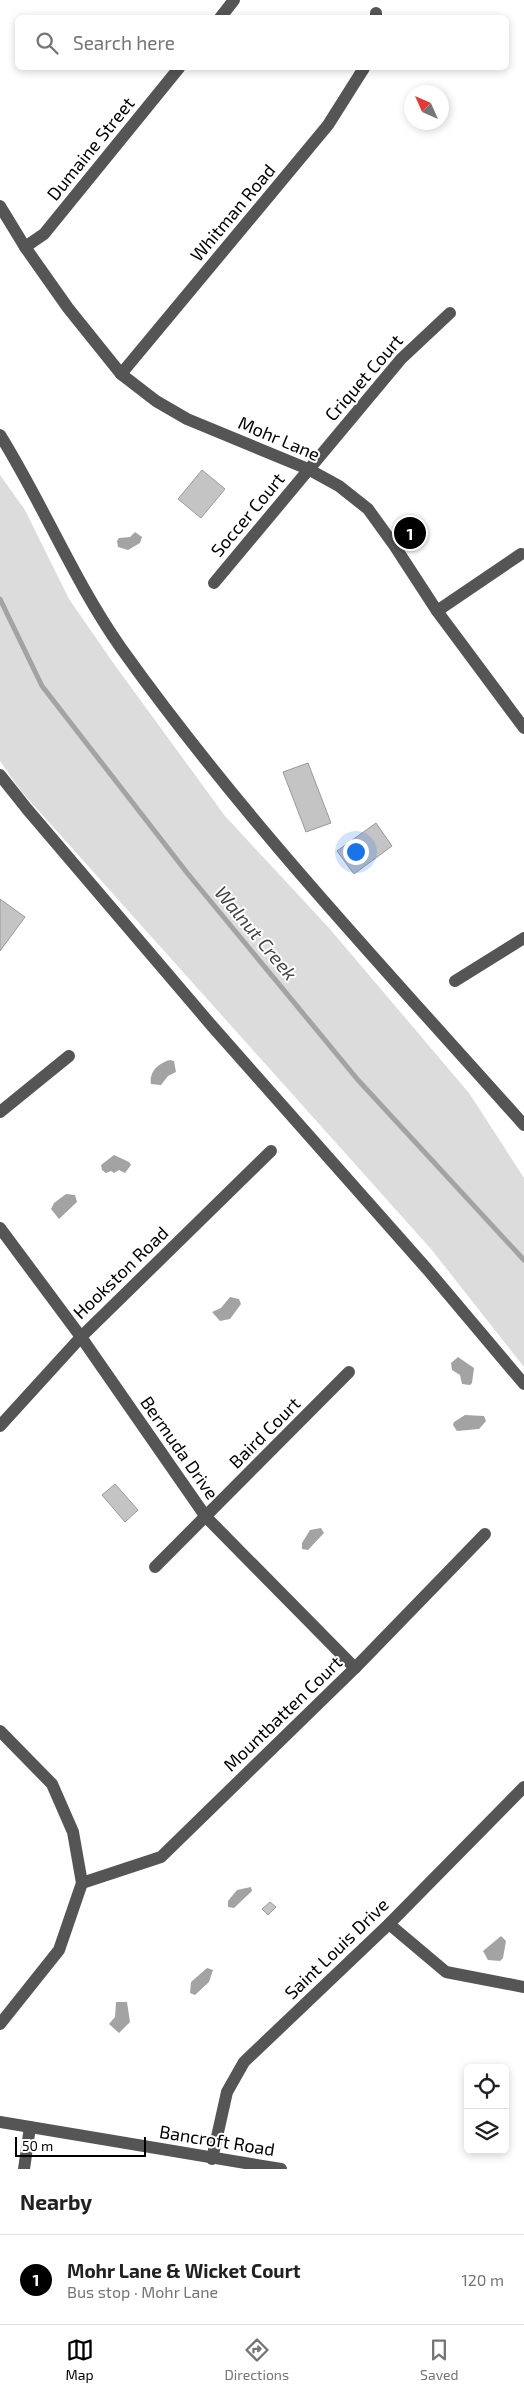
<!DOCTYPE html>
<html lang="en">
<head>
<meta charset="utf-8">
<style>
  body { margin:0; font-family:"Exo 2",sans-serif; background:#f2f2f2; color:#202124 }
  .controls { position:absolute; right:15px; bottom:15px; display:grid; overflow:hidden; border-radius:8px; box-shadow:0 2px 8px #0003 }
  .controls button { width:45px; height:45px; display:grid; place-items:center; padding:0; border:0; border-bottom:1px solid #e0e0e0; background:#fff; color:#202124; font:25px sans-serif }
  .compass { position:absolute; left:404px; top:85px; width:45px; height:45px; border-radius:50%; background:#fff; box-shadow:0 2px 8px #0003; rotate:315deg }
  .scale { position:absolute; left:15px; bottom:12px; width:131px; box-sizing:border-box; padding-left:5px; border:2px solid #000; border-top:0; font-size:14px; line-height:18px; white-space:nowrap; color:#000; -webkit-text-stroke:4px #fff; paint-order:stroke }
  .you { position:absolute; left:355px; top:851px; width:18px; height:18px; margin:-12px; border:4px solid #fff; border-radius:50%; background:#1a73e8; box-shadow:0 0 0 8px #1a73e833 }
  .badge { display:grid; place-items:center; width:32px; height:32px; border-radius:50%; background:#000; color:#fff; font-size:16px; font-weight:700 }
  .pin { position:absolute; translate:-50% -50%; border:2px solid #fff; box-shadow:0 1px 5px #0006 }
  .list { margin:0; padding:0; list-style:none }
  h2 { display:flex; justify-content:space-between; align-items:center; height:65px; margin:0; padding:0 20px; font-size:21px }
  h2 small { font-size:16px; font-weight:400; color:#757577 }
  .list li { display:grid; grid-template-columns:32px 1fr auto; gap:15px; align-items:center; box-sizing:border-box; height:90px; padding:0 20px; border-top:1px solid #e0e0e0 }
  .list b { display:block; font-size:19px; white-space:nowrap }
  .list p { margin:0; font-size:16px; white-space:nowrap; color:#757577 }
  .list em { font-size:16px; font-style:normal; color:#757577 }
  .icon { flex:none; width:28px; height:28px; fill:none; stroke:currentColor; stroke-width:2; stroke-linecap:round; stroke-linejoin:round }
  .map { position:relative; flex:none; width:524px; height:2169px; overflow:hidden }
  .search { position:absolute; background:#fff; box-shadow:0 2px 8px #0003; left:15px; right:15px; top:15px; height:55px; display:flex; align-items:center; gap:12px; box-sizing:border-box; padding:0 18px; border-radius:8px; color:#757577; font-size:19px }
  .sheet { height:155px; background:#fff }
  nav { display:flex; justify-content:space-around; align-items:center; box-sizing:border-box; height:70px; border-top:1px solid #e0e0e0; background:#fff; font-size:14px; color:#757577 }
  nav a { display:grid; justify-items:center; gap:2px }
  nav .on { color:#000 }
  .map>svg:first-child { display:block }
  .green { fill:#dcdcdc }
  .water { fill:#a3a3a3 }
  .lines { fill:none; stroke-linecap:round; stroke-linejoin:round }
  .stream { stroke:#a3a3a3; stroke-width:5 }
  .building { fill:#c4c4c4; stroke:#999 }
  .minor { stroke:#555; stroke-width:12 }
  .labels { text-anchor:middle; stroke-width:4; stroke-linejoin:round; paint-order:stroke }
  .street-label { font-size:18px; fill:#000; stroke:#fff }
  .water-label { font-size:19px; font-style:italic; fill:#444; stroke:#fff }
</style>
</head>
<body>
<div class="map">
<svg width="524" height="2169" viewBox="0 0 524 2169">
  <rect width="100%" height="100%" fill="#fff"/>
  <polygon class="green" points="0,475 25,510 69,599 114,664 225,816 329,928 469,1093 524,1178 524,1367 431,1249 20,790 0,761"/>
  <g class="water">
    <polygon points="135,532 142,537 140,543 128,550 118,547 117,541 119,538 130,537"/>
    <path d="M170,1060l4,1 2,11 -8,4 -7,9 -10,-1c-2,-13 8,-21 19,-24z"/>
    <polygon points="114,1155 129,1162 131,1165 125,1173 119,1170 114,1173 111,1171 106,1173 102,1170 101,1165"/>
    <polygon points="66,1194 75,1195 77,1202 59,1219 51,1209 54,1203"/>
    <polygon points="230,1297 239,1299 241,1304 230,1319 220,1321 212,1312 221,1308"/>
    <polygon points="458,1357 474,1368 472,1383 470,1385 462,1384 460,1375 452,1370 451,1363"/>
    <polygon points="465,1415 484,1416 486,1421 479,1429 457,1431 453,1425 454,1422"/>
    <polygon points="321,1528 324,1533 308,1550 302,1549 302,1543 310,1530"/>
    <polygon points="251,1887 252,1891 234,1908 228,1907 228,1901 237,1890"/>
    <polygon points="501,1936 506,1941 503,1958 500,1961 488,1960 483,1951"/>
    <polygon points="207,1968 213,1970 209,1982 195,1995 190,1993 191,1982"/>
    <polygon points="116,2002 127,2002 130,2022 119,2033 109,2024 115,2017"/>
  </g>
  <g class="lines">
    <polyline class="stream" points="0,599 42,686 188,874 358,1080 524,1260"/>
  </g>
  <g class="building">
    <polygon points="202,470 225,489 201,518 178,499"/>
    <polygon points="308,763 331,823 306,832 283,772"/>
    <polygon points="376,823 392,846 354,874 337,851"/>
    <polygon points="0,899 25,917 0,951"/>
    <polygon points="115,1484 138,1510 125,1522 102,1495"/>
    <polygon points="270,1902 276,1907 268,1915 262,1909"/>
  </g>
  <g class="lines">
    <g class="minor">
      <polyline points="376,13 376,18"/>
      <polyline points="220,18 234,0"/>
      <polyline points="0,206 25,247 68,308 121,374 156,401 187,419 308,469 339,486 368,509 394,545 437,611 524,728"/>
      <polyline points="25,247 44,234 179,68"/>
      <polyline points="121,374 328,125 364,68"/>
      <path d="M0,435c43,69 74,146 121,213 121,170 265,322 403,477"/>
      <polyline points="214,583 401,359 450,313"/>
      <polyline points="437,611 521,554"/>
      <polyline points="0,775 27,809 212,1026 427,1269 524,1384"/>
      <polyline points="455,981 524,938"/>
      <polyline points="0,1112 69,1056"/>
      <polyline points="0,1228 81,1337 206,1517 355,1668"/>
      <polyline points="0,1426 81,1337 271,1151"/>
      <polyline points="155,1567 349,1372"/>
      <polyline points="0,1731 52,1784 73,1832 82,1883 59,1950 0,2024"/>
      <polyline points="82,1883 161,1857 355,1668 485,1534"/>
      <polyline points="389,1924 446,1972 524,1987"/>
      <polyline points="0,2122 281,2169"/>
      <polyline points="212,2159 227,2092 244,2062 389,1924 524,1787"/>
      <polyline points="24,2169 30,2127"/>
    </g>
  </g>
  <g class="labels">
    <g class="street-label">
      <text transform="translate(91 149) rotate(-51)" y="6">Dumaine Street</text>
      <text transform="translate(233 213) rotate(-50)" y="6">Whitman Road</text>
      <text transform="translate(364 378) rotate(-49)" y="6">Criquet Court</text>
      <text transform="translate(279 439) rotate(23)" y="6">Mohr Lane</text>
      <text transform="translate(248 515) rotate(-50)" y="6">Soccer Court</text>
      <text transform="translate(121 1273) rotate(-44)" y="6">Hookston Road</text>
      <text transform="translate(265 1433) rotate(-45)" y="6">Baird Court</text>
      <text transform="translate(179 1448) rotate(55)" y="6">Bermuda Drive</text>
      <text transform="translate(283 1714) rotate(-44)" y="6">Mountbatten Court</text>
      <text transform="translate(337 1949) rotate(-44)" y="6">Saint Louis Drive</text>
      <text transform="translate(217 2141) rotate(9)" y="6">Bancroft Road</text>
    </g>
    <g class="water-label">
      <text transform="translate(256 933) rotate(50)" y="7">Walnut Creek</text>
    </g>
  </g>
</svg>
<div class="controls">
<button><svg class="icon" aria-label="locate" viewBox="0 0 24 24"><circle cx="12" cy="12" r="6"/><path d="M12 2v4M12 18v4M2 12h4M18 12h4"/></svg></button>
<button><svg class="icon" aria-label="layers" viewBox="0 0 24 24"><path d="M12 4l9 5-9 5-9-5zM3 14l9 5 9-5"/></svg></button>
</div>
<svg class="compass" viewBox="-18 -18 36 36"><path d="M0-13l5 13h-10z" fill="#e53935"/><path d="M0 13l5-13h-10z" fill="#757577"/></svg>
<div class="scale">50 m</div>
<div class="you"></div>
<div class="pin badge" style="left:410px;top:533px">1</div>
<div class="search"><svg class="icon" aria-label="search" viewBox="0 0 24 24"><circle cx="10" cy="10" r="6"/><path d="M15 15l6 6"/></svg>Search here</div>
</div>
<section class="sheet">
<h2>Nearby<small></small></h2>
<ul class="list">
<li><span class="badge">1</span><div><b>Mohr Lane &amp; Wicket Court</b><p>Bus stop · Mohr Lane</p></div><em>120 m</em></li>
</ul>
</section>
<nav>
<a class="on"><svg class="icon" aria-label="map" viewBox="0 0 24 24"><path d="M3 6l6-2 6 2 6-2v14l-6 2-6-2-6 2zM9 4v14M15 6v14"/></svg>Map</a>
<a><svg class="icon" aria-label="directions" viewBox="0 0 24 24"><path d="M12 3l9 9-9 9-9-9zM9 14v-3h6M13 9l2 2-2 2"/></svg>Directions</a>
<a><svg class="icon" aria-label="saved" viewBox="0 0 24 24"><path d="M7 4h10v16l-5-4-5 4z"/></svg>Saved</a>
</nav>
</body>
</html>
